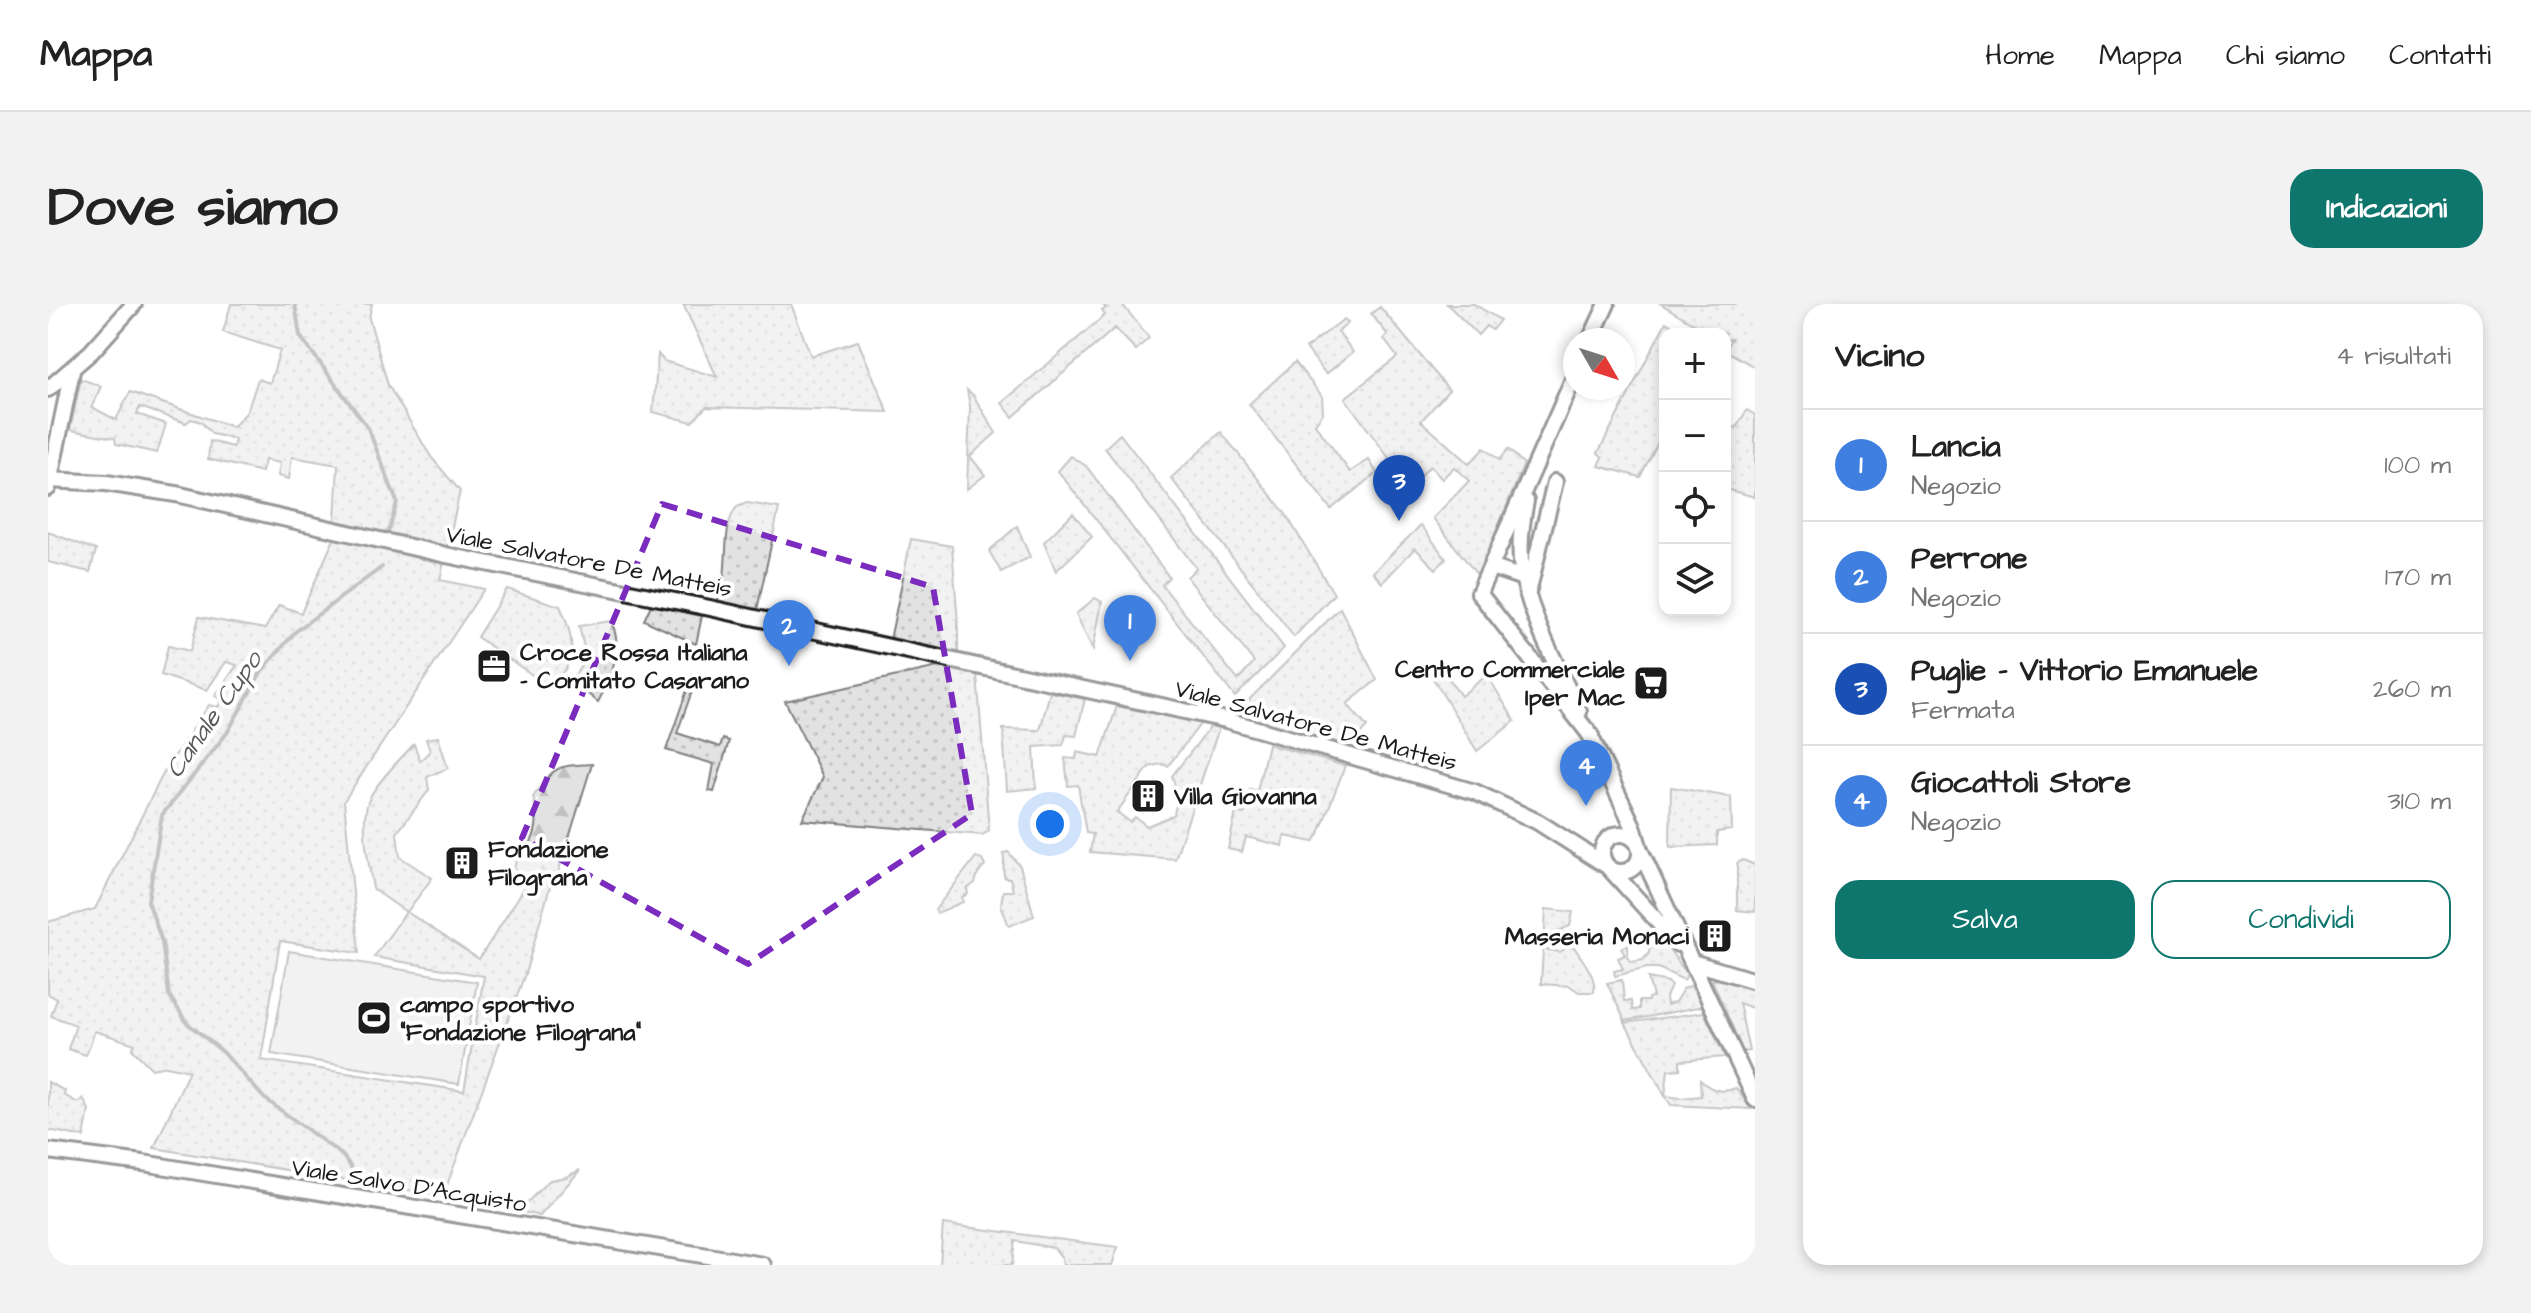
<!DOCTYPE html>
<html lang="it">
<head>
<meta charset="utf-8">
<style>
  body { margin:0; font-family:"Architects Daughter",sans-serif; background:#f2f2f2; color:#222 }
  .controls { position:absolute; right:24px; top:24px; display:grid; overflow:hidden; border-radius:16px; box-shadow:0 4px 12px #0003 }
  .controls button { width:72px; height:72px; display:grid; place-items:center; padding:0; border:0; border-bottom:2px solid #e0e0e0; background:#fff; color:#222; font:40px sans-serif }
  .compass { position:absolute; left:1515px; top:24px; width:72px; height:72px; border-radius:50%; background:#fff; box-shadow:0 4px 12px #0003; rotate:129deg }
  .you { position:absolute; left:1002px; top:520px; width:28px; height:28px; margin:-20px; border:6px solid #fff; border-radius:50%; background:#1a73e8; box-shadow:0 0 0 12px #1a73e833 }
  .badge { display:grid; place-items:center; width:52px; height:52px; border-radius:50%; background:#0f766e; color:#fff; font-size:26px; font-weight:700 }
  .pin { position:absolute; translate:-50% -66px; filter:drop-shadow(0 2px 4px #0008) }
  .pin::after { content:''; position:absolute; top:42px; width:28px; height:24px; background:inherit; clip-path:polygon(0 0,100% 0,50% 100%) }
  .list { margin:0; padding:0; list-style:none }
  h2 { display:flex; justify-content:space-between; align-items:center; height:104px; margin:0; padding:0 32px; font-size:34px }
  h2 small { font-size:26px; font-weight:400; color:#767676 }
  .list li { display:grid; grid-template-columns:52px 1fr auto; gap:24px; align-items:center; box-sizing:border-box; height:112px; padding:0 32px; border-top:2px solid #e0e0e0 }
  .list b { display:block; font-size:30px; white-space:nowrap }
  .list p { margin:0; font-size:26px; white-space:nowrap; color:#767676 }
  .list em { font-size:26px; font-style:normal; color:#767676 }
  .actions { display:flex; gap:16px; padding:24px 32px }
  .actions a { flex:1; padding:18px 0; border:2px solid #0f766e; border-radius:24px; text-align:center; font-size:28px; color:#0f766e }
  .actions .main { background:#0f766e; color:#fff }
  .icon { flex:none; width:44px; height:44px; fill:none; stroke:currentColor; stroke-width:2; stroke-linecap:round; stroke-linejoin:round }
  .map { position:relative; flex:none; width:1707px; height:961px; overflow:hidden; border-radius:24px }
  header { display:flex; align-items:center; gap:48px; box-sizing:border-box; height:112px; padding:0 40px; background:#fff; border-bottom:2px solid #e0e0e0 }
  header strong { font-size:38px }
  nav { display:flex; gap:44px; margin-inline-start:auto; font-size:28px }
  .intro { display:flex; align-items:center; justify-content:space-between; box-sizing:border-box; height:192px; padding:0 48px }
  h1 { margin:0; font-size:56px }
  .button { padding:20px 36px; border-radius:24px; background:#0f766e; color:#fff; font-size:28px; font-weight:700 }
  main { display:flex; gap:48px; padding:0 48px }
  aside { flex:1; background:#fff; border-radius:24px; box-shadow:0 4px 12px #0003 }
  .map>svg:first-child { display:block }
  .grass { fill:url(#grass-dots); stroke:#7f7f7f; stroke-width:2 }
  .forest { fill:url(#forest-firs); stroke:#7f7f7f; stroke-width:2 }
  .pitch { fill:#e2e2e2; stroke:#7f7f7f; stroke-width:2 }
  .lines { fill:none; stroke-linecap:round; stroke-linejoin:round }
  .stream { stroke:#7a7a7a; stroke-width:4 }
  .minor-casing { stroke:#1c1c1c; stroke-width:20 }
  .minor { stroke:#fff; stroke-width:14 }
  .marked { fill:none; stroke:#7b2cbf; stroke-width:6; stroke-dasharray:16 10; stroke-linejoin:round }
  .labels { text-anchor:middle; stroke-width:8; stroke-linejoin:round; paint-order:stroke }
  .street-label { font-size:24px; fill:#1c1c1c; stroke:#fff }
  .poi-label { font-size:24px; font-weight:bold; fill:#1c1c1c; stroke:#fff; text-anchor:start }
  .water-label { font-size:26px; font-style:italic; fill:#5a5a5a; stroke:#fff }
</style>
</head>
<body>
<header>
<strong>Mappa</strong>
<nav><a>Home</a><a>Mappa</a><a>Chi siamo</a><a>Contatti</a></nav>
</header>
<div class="intro"><h1>Dove siamo</h1><a class="button">Indicazioni</a></div>
<main>
<div class="map">
<svg width="1707" height="961" viewBox="0 0 1707 961">
  <defs>
    <pattern id="grass-dots" width="8" height="8" patternUnits="userSpaceOnUse" patternTransform="scale(2)"><rect width="8" height="8" fill="#e2e2e2"/><path d="M2 2h.1M6 6h.1" fill="none" stroke="#c1c1c1" stroke-width="1.8" stroke-linecap="round"/></pattern>
    <pattern id="forest-firs" width="22" height="20" patternUnits="userSpaceOnUse" patternTransform="scale(2)"><rect width="22" height="20" fill="#e2e2e2"/><path d="M5 1l3.5 6h-7zM16 11l3.5 6h-7z" fill="#c1c1c1"/></pattern>
  </defs>
  <rect width="100%" height="100%" fill="#fff"/>
  <filter id="ink" filterUnits="userSpaceOnUse"><feTurbulence type="fractalNoise" baseFrequency=".0125" numOctaves="2"/><feDisplacementMap in="SourceGraphic" scale="16" xChannelSelector="R" yChannelSelector="G"/><feConvolveMatrix kernelMatrix="1 2 1 2 8 2 1 2 1" color-interpolation-filters="sRGB"/></filter>
  <g filter="url(#ink)">
    <g class="grass">
      <path d="M183,0h141l-3,14 19,67 43,72 29,34 -20,89 44,9 -140,212 15,152 -79,-12 -19,119 203,31 20,-115 -110,-19 32,-45 -33,-23c-4,-25 -13,-63 -5,-87 4,-15 34,-45 46,-58l6,17 10,-10 -4,-12 12,-2 10,31 -21,9 2,13 -32,43 3,24 32,21 -25,34 72,47 51,-80 24,-6 -29,101 -82,222 -289,-48 35,-77 -22,-5 -15,3 -20,-20 3,-5 -40,-13 -9,24 -18,-6 8,-24 -25,-9 6,-17 -9,-5v-72l47,-13 70,-139 44,-65 9,2 4,-8 -7,-3 22,-31 -11,-3 -19,28 -46,-15 7,-29 22,5 9,-34 66,12 14,-24 22,8 33,-74 4,-74 -46,-8 -3,22 -11,-3 2,-13 -15,-3 -3,12 -54,-13 2,-18 23,6 2,-8 -23,-5 -11,-12 -10,-3 -5,4 -46,-16 -3,7 29,10 -9,29 -41,-9 -1,-6 -45,-8 11,-51 20,7 -9,21 24,13 14,-28 103,35 14,-15 11,-33 12,4 10,-33 -57,-18z"/>
      <polygon points="635,0 743,0 763,52 810,37 840,108 658,103 644,118 605,108 610,50 616,57 669,73"/>
      <polygon points="1054,0 1074,0 1101,34 1088,46 1067,24 965,113 954,99 1057,11 1054,7 1058,4"/>
      <polygon points="1399,0 1426,0 1452,16 1444,26 1438,22 1430,31"/>
      <polygon points="1613,0 1707,0 1707,63 1677,46 1683,35 1677,35 1677,30 1663,30"/>
      <polygon points="1332,3 1401,86 1373,117 1421,160 1436,144 1451,156 1460,145 1476,160 1430,272 1385,214 1421,177 1406,163 1394,175 1382,162 1362,183 1297,94 1349,53 1336,35 1340,31 1323,10"/>
      <polygon points="1296,15 1300,19 1290,28 1305,48 1278,70 1258,44"/>
      <polygon points="1618,18 1638,30 1617,30 1617,125 1592,173 1551,162 1555,153 1550,149"/>
      <polygon points="1247,58 1274,92 1275,109 1267,120 1302,168 1321,156 1329,169 1283,205 1201,100"/>
      <polygon points="919,86 925,91 948,129 922,152 937,171 919,185 922,102"/>
      <polygon points="1699,106 1707,111 1707,193 1677,185 1677,120 1688,124"/>
      <polygon points="1173,128 1237,209 1286,290 1246,333 1123,174"/>
      <polygon points="1072,130 1236,344 1187,393 1010,167 1023,152 1038,162 1121,273 1114,281 1190,376 1206,358 1139,273 1148,264 1057,144"/>
      <path d="M699,199l32,5 -22,102 -40,-9c15,-28 2,-73 20,-94z"/>
      <polygon points="1025,209 1044,233 1008,267 996,238"/>
      <polygon points="1373,221 1398,255 1388,265 1367,244 1334,279 1325,268"/>
      <polygon points="969,222 982,253 953,268 941,247"/>
      <polygon points="0,228 48,246 42,268 0,258"/>
      <polygon points="863,235 904,242 910,320 910,348 842,336"/>
      <path d="M459,285l53,17c13,28 23,65 -16,77l-67,-46z"/>
      <polygon points="1047,294 1054,298 1045,346 1028,310"/>
      <polygon points="603,301 654,312 648,340 596,316"/>
      <polygon points="1292,304 1329,376 1299,400 1319,423 1302,442 1187,410"/>
      <path d="M563,317c13,25 0,58 -13,81l-26,-21 14,-25 -7,-30z"/>
      <polygon points="1392,362 1413,392 1439,371 1467,417 1429,447 1383,371"/>
      <polygon points="890,363 929,369 941,527 934,531 754,516 775,473 737,397"/>
      <polygon points="644,372 647,379 629,429 672,443 675,435 681,437 666,488 661,487 666,460 618,446"/>
      <polygon points="1002,388 1037,395 1028,432 1018,431 1015,441 986,443 988,484 959,487 955,425 992,426"/>
      <polygon points="1069,402 1153,419 1120,462 1113,460 1101,463 1069,508 1082,518 1087,513 1099,522 1126,511 1130,490 1124,472 1163,422 1171,424 1127,555 1042,548 1045,530 1038,529 1030,481 1020,482 1017,454 1028,455 1029,448 1052,453"/>
      <polygon points="1220,440 1297,462 1270,532 1265,538 1237,532 1235,542 1198,533 1194,548 1180,545 1188,508 1196,510 1202,485 1209,487"/>
      <polygon points="1623,483 1683,493 1684,526 1669,528 1669,541 1622,543"/>
      <path d="M960,548l12,14 14,50 -25,10 -8,-21 2,-14h10l-3,-13h-5c-4,-8 1,-16 -2,-25z"/>
      <polygon points="928,553 934,556 937,562 930,569 927,579 919,585 920,590 914,593 915,598 889,609 887,606"/>
      <polygon points="1695,556 1707,561 1707,608 1689,606 1689,559"/>
      <polygon points="1498,605 1525,608 1522,622 1512,626 1520,630 1515,642 1496,640"/>
      <polygon points="1609,629 1637,667 1639,671 1636,676 1610,664 1599,664 1567,672 1566,667 1575,665 1570,654 1577,651 1573,644 1580,641 1580,654 1583,658 1595,656 1601,649 1603,630"/>
      <path d="M1524,640c9,14 25,32 22,48h-15l-9,-6 -29,-2 2,-35 17,3z"/>
      <polygon points="1600,674 1620,678 1623,682 1618,693 1619,701 1627,698 1635,685 1642,682 1648,687 1656,702 1577,717 1559,679 1574,676 1576,697 1583,697 1584,706 1591,705 1591,697 1600,697 1600,694 1605,693"/>
      <polygon points="1680,674 1707,685 1707,705 1691,699 1701,747 1695,748 1664,676"/>
      <path d="M1656,708l21,45 -45,4v8l-12,1 -3,26 16,2 20,-2 -1,-16c11,10 21,14 36,8l15,21 -80,-4 -6,-9 -40,-73z"/>
      <polygon points="0,778 17,787 16,791 30,799 35,794 41,806 36,833 0,826"/>
      <polygon points="532,866 492,912 475,908 475,903 497,880 502,876 518,873"/>
      <polygon points="895,920 1070,943 1064,961 1015,961 1014,954 1006,944 967,937 964,961 892,961"/>
    </g>
    <path class="forest" d="M544,460l-34,109c-17,2 -32,11 -44,-5 5,-20 9,-12 17,-26 8,-14 6,-31 2,-45 22,-30 20,-31 59,-33z"/>
    <polygon class="pitch" points="241,647 429,678 411,780 223,750"/>
    <g class="lines">
      <g class="stream">
        <polyline points="247,0 252,32 320,124 349,198 341,226"/>
        <polyline points="306,873 303,863 294,851 216,794 175,748 139,719 121,691 114,638 100,597 114,511 179,429 213,368 248,327 334,263"/>
      </g>
      <defs>
        <g id="minor">
          <polyline points="1542,36 1559,0"/>
          <polyline points="1527,71 1431,289 1543,432"/>
          <polyline points="0,85 43,48 86,0"/>
          <polyline points="0,176 58,179 128,190 398,251 662,304 1178,416 1427,488 1490,518 1556,560"/>
          <polyline points="0,184 24,67"/>
          <path d="M1478,197c-5,24 -8,55 -2,80 11,46 35,88 55,131"/>
          <polyline points="1443,263 1475,274"/>
          <polyline points="1481,285 1507,178"/>
          <polyline points="1540,427 1585,522 1590,539"/>
          <circle cx="1573" cy="549" r="19"/>
          <polyline points="1592,546 1707,795"/>
          <polyline points="1561,564 1630,640"/>
          <polyline points="1644,658 1707,677"/>
          <polyline points="0,847 95,859 715,961"/>
        </g>
      </defs>
      <use href="#minor" class="minor-casing"/>
      <use href="#minor" class="minor"/>
    </g>
  </g>
  <path d="M0 0H1707V961H0ZM614,200l271,83 39,227 -224,150 -226,-126z" fill="#fff" fill-opacity=".55" fill-rule="evenodd"/>
  <path class="marked" d="M614,200l271,83 39,227 -224,150 -226,-126z"/>
  <defs>
    <symbol id="office-square" viewBox="-11 -11 22 22"><rect x="-9" y="-9" width="18" height="18" rx="4" fill="#1c1c1c" stroke="#fff"/><path d="M-6-3h4V-5.5h4V-3h4V5H-6ZM-1-4.5V-3h2v-1.5ZM-6 0V1H6V0Z" fill="#fff"/></symbol>
    <symbol id="supermarket-square" viewBox="-11 -11 22 22"><rect x="-9" y="-9" width="18" height="18" rx="4" fill="#1c1c1c" stroke="#fff"/><path d="M-6-5.5h2.5l.6 2H6L4.5 2H-2.5L-4.4-4H-6ZM-1.5 3.2a1.3 1.3 0 1 0 .1 0ZM3 3.2a1.3 1.3 0 1 0 .1 0Z" fill="#fff"/></symbol>
    <symbol id="building-square" viewBox="-11 -11 22 22"><rect x="-9" y="-9" width="18" height="18" rx="4" fill="#1c1c1c" stroke="#fff"/><path d="M-4-6H4V6H1V3H-1V6H-4ZM-2.5-4.3h1.7v1.8h-1.7ZM.8-4.3h1.7v1.8H.8ZM-2.5-1h1.7V.8h-1.7ZM.8-1h1.7V.8H.8Z" fill="#fff"/></symbol>
    <symbol id="stadium-square" viewBox="-11 -11 22 22"><rect x="-9" y="-9" width="18" height="18" rx="4" fill="#1c1c1c" stroke="#fff"/><path d="M0-5a6.5 5 0 1 0 0 10a6.5 5 0 1 0 0-10ZM-3.5-1.8h7v3.6h-7Z" fill="#fff"/></symbol>
  </defs>
  <g fill-rule="evenodd">
    <use href="#office-square" x="426" y="342" width="40" height="40"/>
    <use href="#supermarket-square" x="1583" y="359" width="40" height="40"/>
    <use href="#building-square" x="1080" y="472" width="40" height="40"/>
    <use href="#building-square" x="394" y="539" width="40" height="40"/>
    <use href="#building-square" x="1647" y="612" width="40" height="40"/>
    <use href="#stadium-square" x="306" y="694" width="40" height="40"/>
  </g>
  <g class="labels">
    <g class="street-label">
      <text transform="translate(541 257) rotate(11)" y="8">Viale Salvatore De Matteis</text>
      <text transform="translate(1268 421) rotate(15)" y="8">Viale Salvatore De Matteis</text>
      <text transform="translate(361 881) rotate(9)" y="8">Viale Salvo D'Acquisto</text>
    </g>
    <g class="poi-label">
      <text x="472" y="356">Croce Rossa Italiana<tspan x="472" dy="28">- Comitato Casarano</tspan></text>
      <text x="1577" y="373" text-anchor="end">Centro Commerciale<tspan x="1577" dy="28">Iper Mac</tspan></text>
      <text x="1126" y="500">Villa Giovanna</text>
      <text x="440" y="553">Fondazione<tspan x="440" dy="28">Filograna</tspan></text>
      <text x="1641" y="640" text-anchor="end">Masseria Monaci</text>
      <text x="352" y="708">campo sportivo<tspan x="352" dy="28">"Fondazione Filograna"</tspan></text>
    </g>
    <g class="water-label">
      <text transform="translate(165 410) rotate(-55)" y="9">Canale Cupo</text>
    </g>
  </g>
</svg>
<div class="controls">
<button>+</button>
<button>−</button>
<button><svg class="icon" aria-label="locate" viewBox="0 0 24 24"><circle cx="12" cy="12" r="6"/><path d="M12 2v4M12 18v4M2 12h4M18 12h4"/></svg></button>
<button><svg class="icon" aria-label="layers" viewBox="0 0 24 24"><path d="M12 4l9 5-9 5-9-5zM3 14l9 5 9-5"/></svg></button>
</div>
<svg class="compass" viewBox="-18 -18 36 36"><path d="M0-13l5 13h-10z" fill="#e53935"/><path d="M0 13l5-13h-10z" fill="#767676"/></svg>
<div class="you"></div>
<div class="pin badge" style="left:1082px;top:357px;background:#3f7fe0">1</div>
<div class="pin badge" style="left:741px;top:362px;background:#3f7fe0">2</div>
<div class="pin badge" style="left:1351px;top:217px;background:#1a4fb4">3</div>
<div class="pin badge" style="left:1538px;top:502px;background:#3f7fe0">4</div>
</div>
<aside>
<h2>Vicino<small>4 risultati</small></h2>
<ul class="list">
<li><span class="badge" style="background:#3f7fe0">1</span><div><b>Lancia</b><p>Negozio</p></div><em>100 m</em></li>
<li><span class="badge" style="background:#3f7fe0">2</span><div><b>Perrone</b><p>Negozio</p></div><em>170 m</em></li>
<li><span class="badge" style="background:#1a4fb4">3</span><div><b>Puglie - Vittorio Emanuele</b><p>Fermata</p></div><em>260 m</em></li>
<li><span class="badge" style="background:#3f7fe0">4</span><div><b>Giocattoli Store</b><p>Negozio</p></div><em>310 m</em></li>
</ul>
<div class="actions"><a class="main">Salva</a><a>Condividi</a></div>
</aside>
</main>
</body>
</html>
